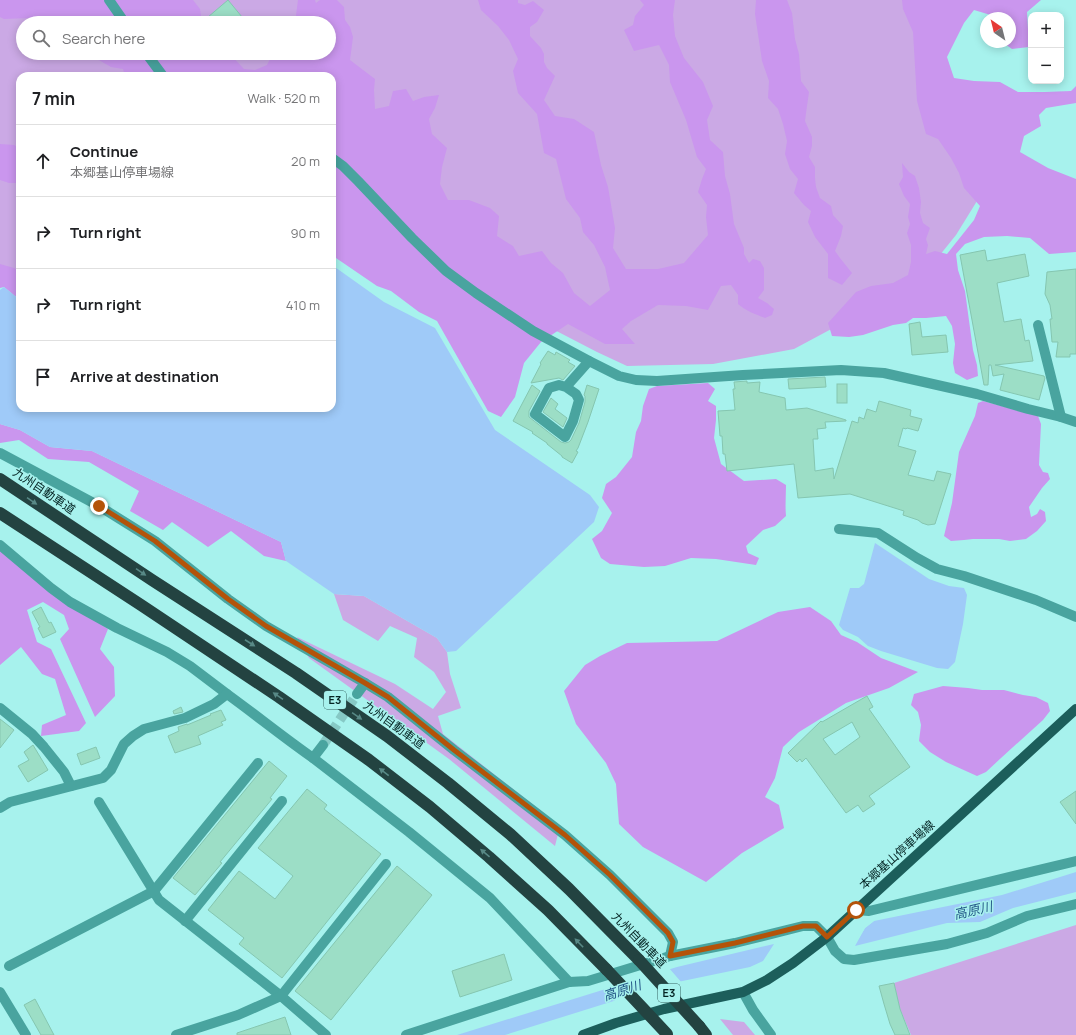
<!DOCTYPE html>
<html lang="en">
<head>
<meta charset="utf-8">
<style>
  body { margin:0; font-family:Manrope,"Noto Sans JP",sans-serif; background:#f2f2f2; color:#202124 }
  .controls { position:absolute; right:12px; top:12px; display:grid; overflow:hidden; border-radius:8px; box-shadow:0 2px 10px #0003 }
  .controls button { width:36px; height:36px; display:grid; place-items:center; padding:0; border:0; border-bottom:1px solid #e0e0e0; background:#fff; color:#202124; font:20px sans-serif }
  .compass { position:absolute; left:980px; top:12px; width:36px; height:36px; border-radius:50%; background:#fff; box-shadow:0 2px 10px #0003; rotate:325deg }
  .stop { position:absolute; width:12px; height:12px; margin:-9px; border:3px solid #b45309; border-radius:50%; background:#fff }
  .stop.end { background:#b45309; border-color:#fff; box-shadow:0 1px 4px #0008 }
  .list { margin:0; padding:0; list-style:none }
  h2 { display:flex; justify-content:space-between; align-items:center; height:52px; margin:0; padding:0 16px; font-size:17px }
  h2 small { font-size:13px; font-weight:400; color:#757577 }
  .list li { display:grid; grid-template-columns:26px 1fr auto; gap:12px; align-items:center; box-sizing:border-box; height:72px; padding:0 16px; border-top:1px solid #e0e0e0 }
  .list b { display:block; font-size:15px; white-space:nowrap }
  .list p { margin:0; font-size:13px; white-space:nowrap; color:#757577 }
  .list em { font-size:13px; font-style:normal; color:#757577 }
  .icon { flex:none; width:22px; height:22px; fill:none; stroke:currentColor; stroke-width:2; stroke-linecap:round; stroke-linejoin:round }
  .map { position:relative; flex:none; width:1076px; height:1035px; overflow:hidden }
  .search { position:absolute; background:#fff; box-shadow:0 2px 10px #0003; left:16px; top:16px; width:320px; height:44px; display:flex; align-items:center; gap:10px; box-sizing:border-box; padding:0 14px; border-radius:22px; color:#757577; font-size:15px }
  .panel { position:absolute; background:#fff; box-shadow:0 2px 10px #0003; left:16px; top:72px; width:320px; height:340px; border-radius:12px }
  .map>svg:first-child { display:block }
  .green { fill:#cba9e5; fill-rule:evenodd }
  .forest { fill:#ca96ee }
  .water { fill:#9fcaf8 }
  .pier { fill:#a7f2ed }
  .building { fill:#9cdec6; stroke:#85c6b0; fill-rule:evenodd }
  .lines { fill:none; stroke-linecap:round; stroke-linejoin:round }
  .minor-tunnel { stroke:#86c9c5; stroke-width:10; stroke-dasharray:10 5; stroke-linecap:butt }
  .minor { stroke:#49a49f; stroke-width:10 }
  .major { stroke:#1c5e5b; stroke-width:10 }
  .highway { stroke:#234341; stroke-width:12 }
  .highway-bridge { stroke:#234341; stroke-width:12 }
  .oneway { fill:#588986 }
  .route { stroke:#b45309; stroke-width:5 }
  .labels { text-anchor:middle; stroke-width:3; stroke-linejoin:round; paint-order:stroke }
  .shield { fill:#a7f2ed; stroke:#356260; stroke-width:1 }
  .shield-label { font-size:11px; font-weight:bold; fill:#042423 }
  .street-label { font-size:12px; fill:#042423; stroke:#a7f2ed }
  .water-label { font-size:13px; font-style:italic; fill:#245788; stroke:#a7f2ed }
</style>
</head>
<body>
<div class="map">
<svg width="1076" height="1035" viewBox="0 0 1076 1035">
  <rect width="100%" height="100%" fill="#a7f2ed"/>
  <g class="green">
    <path d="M115,0h806l56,201 -21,34 -37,46 -13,8 -112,60 -81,15 -86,2 -30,-14 -56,-29 -209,-247h-312v213l-20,-7v-278zM23,23h306v30h-306z"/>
    <polygon points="334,594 364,596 437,638 447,652 450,674 461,708 438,716 443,734 560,826 555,846 449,759 309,658 297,637 395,684 433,709 446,692 434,672 414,657 417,638 390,626 378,641 343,620"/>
    <polygon points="1076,925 1076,1035 911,1035 900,1009 894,983"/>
    <polygon points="720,1019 744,1022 755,1035 733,1035"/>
  </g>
  <g class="forest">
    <polygon points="0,0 193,0 200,9 202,23 54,23 29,18 4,19 0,17"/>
    <path d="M298,0h17l1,3 4,-3h17l7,7 1,13 5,7 3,10 -3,23 25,19 -1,11 1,19 14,-3 4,-15 13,-2 7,12 11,-4 15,-2 -4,13 -6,11 3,15 15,14 -5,19 -2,17 8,16h21l21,8 9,8 -2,20 16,10 6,10 23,-5 9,12 12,10 11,20 16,13 20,-16 -5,-23 -11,-22 -11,-13 -3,-14 -14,-19 -10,-40 -12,-6 -7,-39 -19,-21 -5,-22 5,-12 -9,-19 -11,-14 -17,-16 -3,-10h40v3l7,2 8,-4 11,9 -7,12 -7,5v9l11,12 3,6v8l3,6 8,8 -11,24 11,16 19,3 20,13 7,33 7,22 7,41 -2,20 13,21h32l26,-6 24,-28 -2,-18 1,-12 -9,-13 4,-13 4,-10 -9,-12 -11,-37 -16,-38 -1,-17 -10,-20 -25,6 -10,-21 9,-5 2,-9 9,-11 -4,-5h35l-2,15 2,21 9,22 19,24 10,24 -6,14 3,20 13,12 2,24 5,18 4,30 10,24v6l5,9 4,-4 7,2 4,7v22l-6,8 9,5 7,6 -2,6 -7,3c-10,-4 -19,-7 -27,-14v-9l-7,-10 -10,1 -13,24 -22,-4 -28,-1 -27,16 -9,8 13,15h-30l-37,-20 -27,18 -17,21 -9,34 -14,20 -13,-6 -51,-90 -18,-9 -28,-21 -14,-5 -41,-28 -4,-1v-181h-207l-2,-7 -12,-2 -21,-12 -2,-2h141l15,16 11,1 12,-5 6,-12h56v-30h-34z"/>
    <polygon points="756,0 787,0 792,13 795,39 799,54 801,81 809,92 807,106 805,121 812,137 812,146 809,157 815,167 815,178 816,187 820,198 831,206 833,215 843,226 841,236 835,251 840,258 852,273 842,285 828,278 828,254 815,237 808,222 811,211 804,205 794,193 798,179 790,169 785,154 787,141 783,124 778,109 768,98 769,81 762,61 755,14"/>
    <polygon points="902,0 1041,0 1027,12 1029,47 1012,49 1002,42 1010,42 1010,18 994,18 994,16 974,10 964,23 947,57 954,78 974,81 1000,82 1018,92 1045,92 1071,91 1076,86 1076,103 1046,108 1039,115 1041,126 1024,136 1020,152 1048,168 1076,179 1076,252 1049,254 1030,238 1007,236 984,237 965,244 956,254 958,270 965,291 973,350 977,365 978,376 967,380 955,373 953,363 955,344 952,326 946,316 926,318 913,318 906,323 893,325 863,335 849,337 832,336 828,323 856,292 871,286 893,283 908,275 911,262 911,245 907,233 910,224 908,217 910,204 904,196 899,184 903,177 902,163 909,172 915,176 919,188 921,202 920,213 923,223 930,228 926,239 928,245 926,254 935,251 947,254 974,220 980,206 964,188 959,173 951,158 938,139 926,134 917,101 913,32 903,9"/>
    <polygon points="0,144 14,145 20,148 20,183 9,183 0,180"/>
    <polygon points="0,264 14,268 20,271 20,299 15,296 4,287 0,288"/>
    <path d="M708,383l7,6 -7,12 8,5v14l-2,18 7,26 23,17 32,-2 10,6c0,10 -1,20 0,31l-11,10 -12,4 -17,16 2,7 11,5 -3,7 -40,-6 -25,-1 -26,8 -21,1 -34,-3 -9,-6 -9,-19 10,-8 10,-18 -10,-15 4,-14 10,-7 16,-20 4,-25 5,-11 2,-15 6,-17 8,-3z"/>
    <polygon points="983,401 1038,416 1041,424 1039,465 1043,472 1048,473 1050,479 1042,488 1029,507 1031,517 1037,514 1040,509 1045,512 1046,521 1037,531 1026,539 1010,541 999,539 973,539 964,540 951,541 944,536 952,503 959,452 975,416 978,403"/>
    <polygon points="0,424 20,430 50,447 92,451 281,542 286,561 264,556 231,531 208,547 172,522 163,530 130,511 139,491 89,462 48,459 19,440 0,443"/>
    <polygon points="0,549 52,592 108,629 100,649 114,667 115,696 95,717 60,639 69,629 64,615 43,602 27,610 37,642 51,649 86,723 79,731 41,736 42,725 66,715 55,679 42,674 21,647 0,665"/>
    <polygon points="810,607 831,621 841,635 857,642 881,658 918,672 889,688 846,703 799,732 783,747 775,778 765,797 779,805 784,828 742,853 706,882 643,847 619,824 616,784 606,763 576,724 564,691 585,665 600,656 627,643 717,641 778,612"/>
    <polygon points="943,686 968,688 982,690 1004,690 1023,695 1036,697 1048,703 1050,711 1043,720 1001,758 986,772 977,776 946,762 930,752 919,741 921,725 918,712 911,705 914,694"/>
  </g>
  <g class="water">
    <polygon points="332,265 384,302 435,328 495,430 590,495 599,507 594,522 456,651 447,652 437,638 364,596 334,594 286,561 281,542 92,451 50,447 20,430 0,424 0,290 4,287 15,296 20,299 20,408 332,408"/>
    <polygon points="875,543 929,579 949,586 964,588 967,595 963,624 955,662 948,669 937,668 881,651 868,646 858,637 843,630 839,625 850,588 859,588 864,584"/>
    <polygon points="1076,872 1076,892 1013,908 980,922 947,923 855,946 865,928 874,921 1002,895"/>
    <polygon points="774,944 763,961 750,967 668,984 505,1035 457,1035 677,967"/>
  </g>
  <g class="pier">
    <polygon points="874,921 865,928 854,946 853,946 863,926 869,922"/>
    <polygon points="669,968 682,983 669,986 616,1002 603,988"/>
  </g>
  <g class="building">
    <polygon points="228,0 247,23 201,23"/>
    <polygon points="985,250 987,261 1025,254 1029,276 997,283 1004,322 1021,319 1025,341 1029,340 1033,361 995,365 1044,376 1045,378 1039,400 1000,390 1004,374 993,376 991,365 989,365 988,385 984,385 960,255"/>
    <polygon points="1076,269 1076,354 1070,354 1070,357 1056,357 1058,342 1052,342 1050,319 1052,319 1050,305 1045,294 1047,272"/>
    <polygon points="920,322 922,337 946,335 948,352 912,355 909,324"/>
    <polygon points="548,351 555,355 556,352 570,360 568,362 575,366 563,380 559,378 531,383 541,364 540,363"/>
    <polygon points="825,377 826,387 789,389 788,379"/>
    <polygon points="747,381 747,383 760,382 759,392 785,398 786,410 807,408 846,420 846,421 825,422 826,428 817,429 818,439 813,439 815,471 833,468 834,479 852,421 858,423 859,417 864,419 867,409 876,412 879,401 911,410 910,416 922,419 918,431 907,428 906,429 903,428 898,446 916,451 908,475 934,481 937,471 951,474 935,524 928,525 922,523 918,520 903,515 904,511 850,494 798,498 794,464 727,471 725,454 723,454 722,436 720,436 718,411 735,410 733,389 735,389 734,382"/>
    <rect x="837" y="384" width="10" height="19"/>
    <polygon points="532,385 540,391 529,411 529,417 561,442 565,443 569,442 571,440 579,423 585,402 585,396 584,395 587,385 599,389 588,422 578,448 576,451 578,452 572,463 562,457 562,456 547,444 547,443 532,433 533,432 513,421"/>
    <polygon points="551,398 558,404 555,409 567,418 563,427 543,412"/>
    <polygon points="41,607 49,623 51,622 56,632 43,638 38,628 40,627 32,612"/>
    <path d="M867,696l6,11 -4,2 41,58 -41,29 6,8 -12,8 -5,-7 -12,8 -40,-55 -4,4 -2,-3 -3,3 -9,-9 33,-32 1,1zM852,722l8,15 -25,18 -12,-16z"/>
    <polygon points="181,707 183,712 174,714 173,711"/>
    <polygon points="221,710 226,720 221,722 223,725 198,736 201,744 175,753 168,736 179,731 178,727 187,724 187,725 211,715 210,714"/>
    <polygon points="0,719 14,730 0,748"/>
    <polygon points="33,745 48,770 28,782 18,766 29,760 24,752"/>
    <polygon points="96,747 100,758 81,765 77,754"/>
    <polygon points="269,761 287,776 270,798 272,799 220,862 222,863 195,895 173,878"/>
    <polygon points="307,789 327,805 324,809 381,854 282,978 239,944 244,938 208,910 239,871 275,899 293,876 258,848"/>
    <polygon points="1076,791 1076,824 1060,802"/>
    <polygon points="397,866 432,895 331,1020 295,991"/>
    <polygon points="504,954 512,980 460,997 452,971"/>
    <polygon points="894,983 900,1009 910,1035 895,1035 890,1024 884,1004 879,986"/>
    <polygon points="35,999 54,1035 41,1035 24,1005"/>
    <polygon points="285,1017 291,1035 237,1035 237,1033"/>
  </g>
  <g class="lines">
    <polyline class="minor-tunnel" points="323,745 357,694"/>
    <g class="minor">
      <polyline points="109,0 125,23"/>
      <polyline points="146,53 163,76"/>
      <polyline points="332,158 343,166 358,181 412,238 446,271 476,293 533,331 589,361 619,376 636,380 657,381 743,375 841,370 884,373 977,394 1028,409 1061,417 1076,422"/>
      <polyline points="1038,325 1061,417"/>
      <polyline points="566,387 559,385 549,388 535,414 565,437 573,421 579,400 576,394 566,387 589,361"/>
      <polyline points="0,453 99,506 155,541 228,599 266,626 365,683"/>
      <polyline points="839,529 878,533 917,558 937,569 964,576 1036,600 1076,617"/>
      <polyline points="0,545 51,588 70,602 117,628 167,652 190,666 227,694"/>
      <polyline points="357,694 365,683 388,697 454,750 565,835 610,875 668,933 673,942 670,956"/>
      <polyline points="0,708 32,734 44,747 64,772 71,786"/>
      <polyline points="313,758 409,832 490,898 569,982"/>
      <polyline points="99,802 159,900 281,996 326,1035"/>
      <path d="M0,808l10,-6 93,-24 8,-8 13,-26 9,-8 11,-7 41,-11 29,-14 13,-10c29,21 56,43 86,64l10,-13"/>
      <polyline points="856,910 869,911 1076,861"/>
      <polyline points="185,921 282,801"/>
      <polyline points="9,966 154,891 258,763"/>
      <polyline points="0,992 26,1035"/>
      <polyline points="743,992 753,1010 771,1035"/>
      <polyline points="176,1035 238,1015 281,996 386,864"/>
      <polyline points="406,1035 569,982 588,981 670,956 735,943 803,926 816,926 827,937 835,951 844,959 854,960 947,944 987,933 1027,916 1076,904"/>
    </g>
    <polyline class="major" points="583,1035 616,1023 664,1009 743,992 767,980 793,963 827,937 1076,709"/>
    <g class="highway">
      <polyline points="0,479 152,580 296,673 387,736 448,783 510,834 569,889 639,960"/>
      <polyline points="0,513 141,605 279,697 369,760 430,807 489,857 548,910 607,970"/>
      <polyline points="699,1026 706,1035"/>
    </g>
    <g class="highway-bridge">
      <polyline points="639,960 699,1026"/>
      <polyline points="607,970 667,1034"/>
    </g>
  </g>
  <defs><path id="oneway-solid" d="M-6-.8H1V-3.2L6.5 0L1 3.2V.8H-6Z"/></defs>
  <g class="oneway">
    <use href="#oneway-solid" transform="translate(32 501) rotate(34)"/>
    <use href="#oneway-solid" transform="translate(141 572) rotate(34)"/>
    <use href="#oneway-solid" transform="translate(250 643) rotate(33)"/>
    <use href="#oneway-solid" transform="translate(278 696) rotate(-146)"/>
    <use href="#oneway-solid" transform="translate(357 716) rotate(35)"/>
    <use href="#oneway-solid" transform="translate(384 772) rotate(-142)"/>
    <use href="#oneway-solid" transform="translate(485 853) rotate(-140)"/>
    <use href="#oneway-solid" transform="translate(579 943) rotate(-134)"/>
  </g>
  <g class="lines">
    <polyline class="route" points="99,506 155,541 228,599 266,626 365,683 388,697 454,750 565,835 610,875 668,933 673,942 670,956 735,943 803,926 816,926 827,937 856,910"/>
  </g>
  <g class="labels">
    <g class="shield">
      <rect x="324" y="691" width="22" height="18" rx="3"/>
      <rect x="658" y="984" width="22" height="18" rx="3"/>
    </g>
    <g class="shield-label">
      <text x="335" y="704">E3</text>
      <text x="669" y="997">E3</text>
    </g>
    <g class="street-label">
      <text transform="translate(44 491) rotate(34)" y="4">九州自動車道</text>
      <text transform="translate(394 725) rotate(36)" y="4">九州自動車道</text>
      <text transform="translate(897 855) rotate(-42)" y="4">本郷基山停車場線</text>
      <text transform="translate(639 940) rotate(46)" y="4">九州自動車道</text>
    </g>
    <g class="water-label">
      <text transform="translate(973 910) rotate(-13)" y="5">高原川</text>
      <text transform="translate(622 990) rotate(-18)" y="5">高原川</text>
    </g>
  </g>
</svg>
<div class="controls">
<button>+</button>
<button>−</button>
</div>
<svg class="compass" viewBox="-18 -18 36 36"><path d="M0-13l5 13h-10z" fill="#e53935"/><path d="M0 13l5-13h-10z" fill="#757577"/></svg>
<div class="stop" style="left:856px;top:910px"></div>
<div class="stop end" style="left:99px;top:506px"></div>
<div class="search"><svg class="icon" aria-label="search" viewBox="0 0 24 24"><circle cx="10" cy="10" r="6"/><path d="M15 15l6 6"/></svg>Search here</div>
<section class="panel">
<h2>7 min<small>Walk · 520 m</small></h2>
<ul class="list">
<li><svg class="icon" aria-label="ahead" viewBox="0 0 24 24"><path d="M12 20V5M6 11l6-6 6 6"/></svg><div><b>Continue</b><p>本郷基山停車場線</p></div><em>20 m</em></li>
<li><svg class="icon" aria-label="right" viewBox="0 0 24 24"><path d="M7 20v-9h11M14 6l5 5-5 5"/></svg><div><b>Turn right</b></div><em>90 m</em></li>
<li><svg class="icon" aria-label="right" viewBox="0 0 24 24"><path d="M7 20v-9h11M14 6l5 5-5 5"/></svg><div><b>Turn right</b></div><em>410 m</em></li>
<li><svg class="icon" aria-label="arrive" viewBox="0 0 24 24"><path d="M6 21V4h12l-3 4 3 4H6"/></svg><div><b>Arrive at destination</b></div></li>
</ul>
</section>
</div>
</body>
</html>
